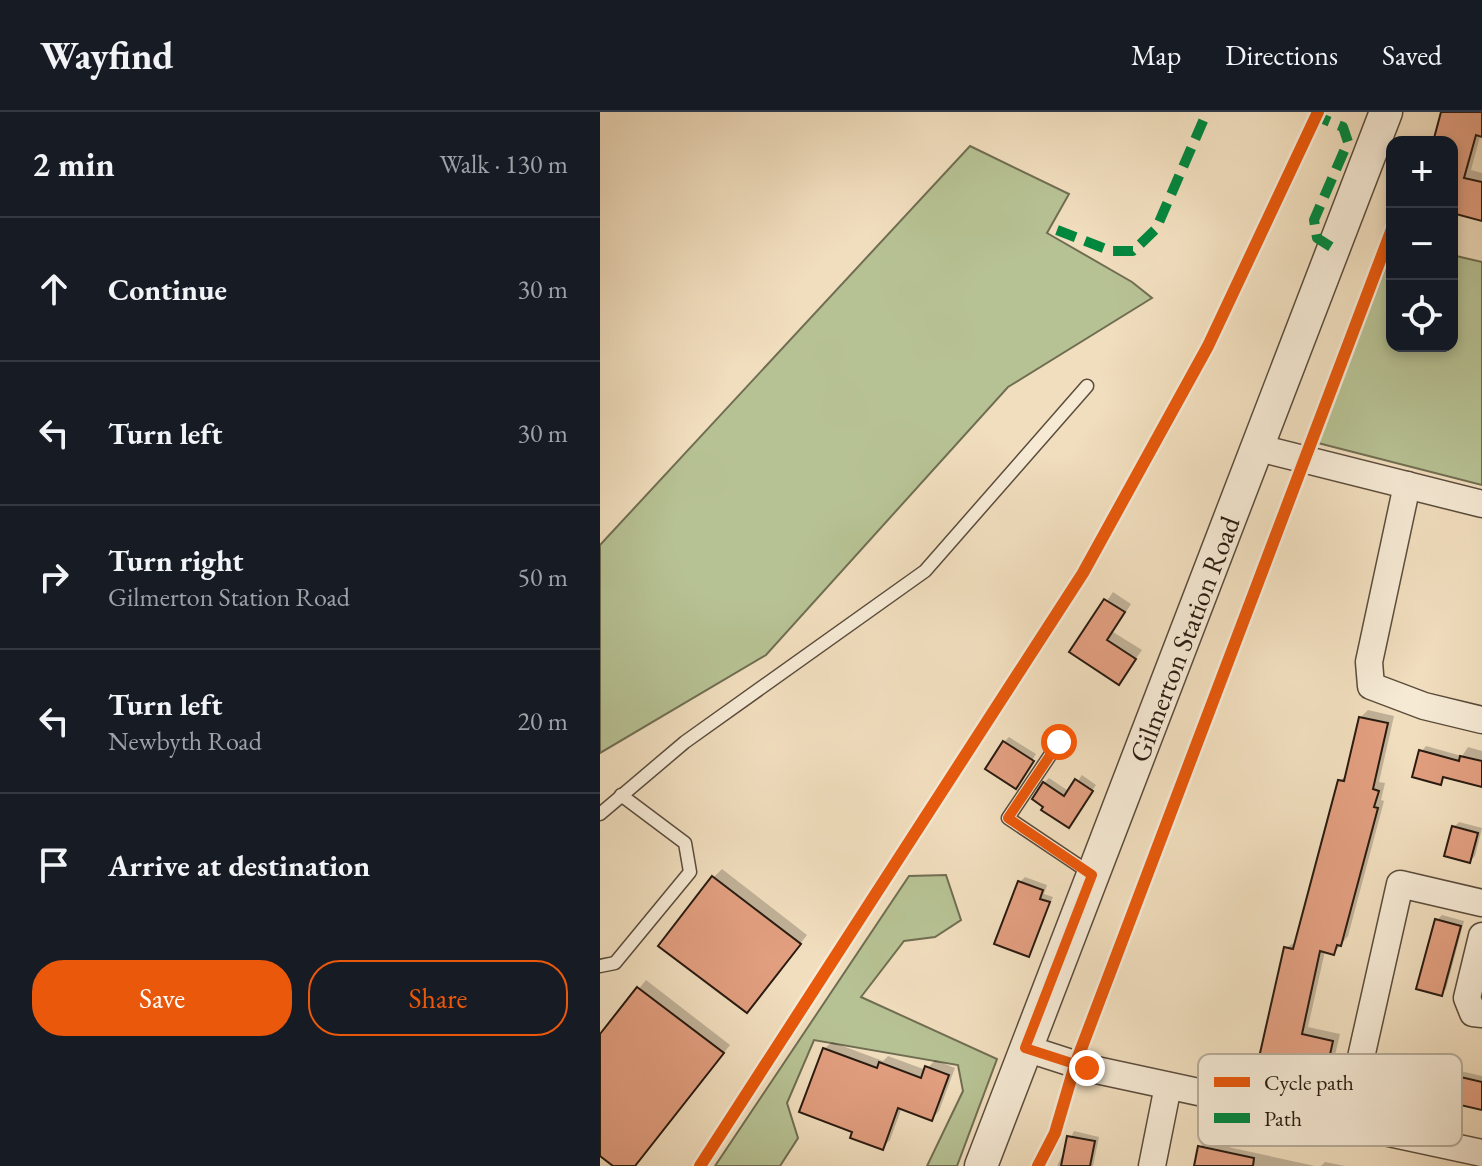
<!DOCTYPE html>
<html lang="en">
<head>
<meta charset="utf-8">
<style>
  body { margin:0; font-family:"EB Garamond",serif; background:#242831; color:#f1f3f6 }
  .controls { position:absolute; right:24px; top:24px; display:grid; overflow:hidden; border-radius:16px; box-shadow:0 4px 12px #0003 }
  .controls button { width:72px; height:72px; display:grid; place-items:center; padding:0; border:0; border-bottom:2px solid #363941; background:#171b24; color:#f1f3f6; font:40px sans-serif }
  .stop { position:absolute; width:24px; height:24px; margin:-18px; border:6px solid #ea580c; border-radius:50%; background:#fff }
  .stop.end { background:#ea580c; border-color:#fff; box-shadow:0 2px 8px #0008 }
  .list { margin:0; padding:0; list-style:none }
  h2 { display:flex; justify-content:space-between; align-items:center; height:104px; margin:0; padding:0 32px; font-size:34px }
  h2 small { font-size:26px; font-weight:400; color:#9ea1a6 }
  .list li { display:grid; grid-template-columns:52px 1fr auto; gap:24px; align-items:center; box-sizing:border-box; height:144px; padding:0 32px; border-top:2px solid #363941 }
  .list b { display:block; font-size:30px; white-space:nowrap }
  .list p { margin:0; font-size:26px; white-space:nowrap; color:#9ea1a6 }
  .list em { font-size:26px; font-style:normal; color:#9ea1a6 }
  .actions { display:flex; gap:16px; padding:24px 32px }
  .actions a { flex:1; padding:18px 0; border:2px solid #ea580c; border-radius:32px; text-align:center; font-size:28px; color:#ea580c }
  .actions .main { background:#ea580c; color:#fff }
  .icon { flex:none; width:44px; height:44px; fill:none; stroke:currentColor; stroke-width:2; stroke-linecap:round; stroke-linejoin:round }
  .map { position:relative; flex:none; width:882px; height:1054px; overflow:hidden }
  header { display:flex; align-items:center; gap:48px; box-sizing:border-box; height:112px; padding:0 40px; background:#171b24; border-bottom:2px solid #363941 }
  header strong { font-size:38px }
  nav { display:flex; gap:44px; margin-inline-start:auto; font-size:28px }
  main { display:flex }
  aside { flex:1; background:#171b24 }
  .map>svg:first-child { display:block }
  .green { fill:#b7c294; stroke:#706e52; stroke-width:2 }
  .shadow { fill:#0003 }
  .building { fill:#e29f80; stroke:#291b11; stroke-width:2 }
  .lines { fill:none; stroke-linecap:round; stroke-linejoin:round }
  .service-casing { stroke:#5b4c3c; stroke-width:15 }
  .minor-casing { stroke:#5b4c3c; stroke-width:29 }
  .tertiary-casing { stroke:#5b4c3c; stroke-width:35 }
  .service { stroke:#f6ead5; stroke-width:12 }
  .minor { stroke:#f6ead5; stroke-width:26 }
  .tertiary { stroke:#f6ead5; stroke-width:32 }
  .quiet { stroke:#00873e; stroke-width:10; stroke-dasharray:20 10; stroke-linecap:butt }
  .cycleway-casing { stroke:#f6ead5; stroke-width:17 }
  .cycleway { stroke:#e8590c; stroke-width:12 }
  .route { stroke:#ea580c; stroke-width:10 }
  .labels { text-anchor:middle; stroke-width:6; stroke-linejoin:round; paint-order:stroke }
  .street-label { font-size:28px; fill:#291b11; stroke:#f6ead5 }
  .key { fill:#f6ead5; stroke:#b8ac9a; stroke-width:2 }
  .key-label { font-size:22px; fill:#291b11 }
</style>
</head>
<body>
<header>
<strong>Wayfind</strong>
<nav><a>Map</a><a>Directions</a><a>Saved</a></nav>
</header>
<main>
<aside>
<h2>2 min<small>Walk · 130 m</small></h2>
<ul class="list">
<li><svg class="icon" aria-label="ahead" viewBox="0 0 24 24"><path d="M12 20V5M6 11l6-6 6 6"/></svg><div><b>Continue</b></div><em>30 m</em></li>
<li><svg class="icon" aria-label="left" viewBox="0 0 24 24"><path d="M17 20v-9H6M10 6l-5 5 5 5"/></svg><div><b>Turn left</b></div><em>30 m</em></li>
<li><svg class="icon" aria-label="right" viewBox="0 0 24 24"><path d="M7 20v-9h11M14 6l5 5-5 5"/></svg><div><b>Turn right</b><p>Gilmerton Station Road</p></div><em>50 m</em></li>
<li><svg class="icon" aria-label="left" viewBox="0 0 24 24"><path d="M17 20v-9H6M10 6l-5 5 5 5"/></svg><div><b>Turn left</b><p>Newbyth Road</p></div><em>20 m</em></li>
<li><svg class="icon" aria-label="arrive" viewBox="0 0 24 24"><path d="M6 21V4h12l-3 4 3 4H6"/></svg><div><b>Arrive at destination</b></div></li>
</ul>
<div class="actions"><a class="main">Save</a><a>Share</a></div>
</aside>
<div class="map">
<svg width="882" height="1054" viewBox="0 0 882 1054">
  <rect width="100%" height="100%" fill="#f1debe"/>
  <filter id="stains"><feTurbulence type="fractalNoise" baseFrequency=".0025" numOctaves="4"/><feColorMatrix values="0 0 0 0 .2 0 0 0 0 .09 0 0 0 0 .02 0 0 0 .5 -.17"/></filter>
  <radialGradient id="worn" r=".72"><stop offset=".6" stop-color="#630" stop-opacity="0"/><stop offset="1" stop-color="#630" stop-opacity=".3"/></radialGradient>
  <g class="green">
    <polygon points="370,34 469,82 447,121 532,170 552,186 408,275 166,543 0,641 0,433"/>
    <polygon points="792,139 792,234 852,234 852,143 882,150 882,373 718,331"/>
    <polygon points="346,763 361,808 335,825 304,829 261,885 397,947 357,1054 327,1054 363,979 358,953 214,928 187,991 198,1026 180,1054 115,1054 309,764"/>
  </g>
  <g class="shadow">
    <polygon points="843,0 882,0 882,17 871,58 882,61 882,106 852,98 852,30 835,30"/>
    <polygon points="513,480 531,492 513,520 542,538 519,570 472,540"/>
    <polygon points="768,598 794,604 779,670 785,671 781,688 784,689 748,824 734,841 725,839 708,915 740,922 732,956 724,963 661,949 686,836 697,829 740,669 747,662 760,606"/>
    <polygon points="409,625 436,642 417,672 404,630"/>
    <polygon points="826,634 862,644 868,635 882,639 882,673 845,665 840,670 821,640"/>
    <polygon points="482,663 496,673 473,708 444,671 449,666 470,680"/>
    <polygon points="859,710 882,716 875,744 870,749 854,715"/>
    <polygon points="122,757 207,823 154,891 114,765"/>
    <polygon points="425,765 447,773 444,782 453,785 429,842 420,770"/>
    <polygon points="842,803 864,809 846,877 841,882 837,808"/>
    <polygon points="46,868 130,933 35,1054 16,1054 0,1042 0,925"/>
    <polygon points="232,930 283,949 288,944 326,958 335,948 355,956 339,999 332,1007 302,995 290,1028 282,1036 224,937"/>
    <polygon points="795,944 882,964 882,996 790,949"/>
    <polygon points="474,1019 499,1025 493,1054 457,1054"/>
    <polygon points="605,1030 715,1054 596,1054 600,1035"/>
    <polygon points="725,1050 745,1054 721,1054"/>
  </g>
  <g class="building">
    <polygon points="841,0 882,0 882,25 876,23 864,66 882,70 882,109 852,101 852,30 833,30"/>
    <polygon points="504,487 525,500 507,528 536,547 519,573 469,540"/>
    <polygon points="759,605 788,611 773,677 779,679 774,695 778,696 741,834 737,833 734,843 720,839 702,922 733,929 725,965 658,950 684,835 693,837 738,668 744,669"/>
    <polygon points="403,629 434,649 416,677 385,657"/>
    <polygon points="819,638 859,649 860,644 882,649 882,675 843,665 841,673 812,665"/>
    <polygon points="475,667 493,679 469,716 441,698 443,695 432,687 443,670 464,684"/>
    <polygon points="852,714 878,721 870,751 844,744"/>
    <polygon points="112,764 201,832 147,901 58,834"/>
    <polygon points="418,769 443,778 440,787 450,790 429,845 394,832"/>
    <polygon points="835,807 861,814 842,884 816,877"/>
    <polygon points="37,875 124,941 35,1054 13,1054 0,1044 0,922"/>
    <polygon points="223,936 277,956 279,950 321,966 325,954 349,963 332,1009 298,996 283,1038 250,1026 252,1020 199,1000"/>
    <polygon points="788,948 882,970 882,998 782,975"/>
    <polygon points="467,1024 495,1029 490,1054 461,1054"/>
    <polygon points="598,1034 654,1046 653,1054 594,1054"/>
  </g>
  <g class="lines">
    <defs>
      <g id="service">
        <polyline points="459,630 408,706 490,761"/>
        <polyline points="0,702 85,630 325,459 487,274"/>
        <polyline points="0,854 15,851 90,760 85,731 21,683"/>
      </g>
      <g id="minor">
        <polyline points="659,336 882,392"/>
        <polyline points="807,373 769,550 771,574 824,594 882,608"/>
        <polyline points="882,824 867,886 873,901 882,902"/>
        <polyline points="425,936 487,956 882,1041"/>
        <polyline points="746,1012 800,772 882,791"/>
        <polyline points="552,1054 568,974"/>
      </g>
      <polyline id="tertiary" points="381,1054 786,0"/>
    </defs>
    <use href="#service" class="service-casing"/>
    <use href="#minor" class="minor-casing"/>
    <use href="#tertiary" class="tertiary-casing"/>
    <use href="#service" class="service"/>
    <use href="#minor" class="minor"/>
    <use href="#tertiary" class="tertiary"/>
    <g class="quiet">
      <polyline points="711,2 743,15 748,30 714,108 717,126 733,136"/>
      <polyline points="457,118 511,139 533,139 556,117 607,0"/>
    </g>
    <defs>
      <g id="cycleway">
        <polyline points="100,1054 483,461 608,234 718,0"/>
        <polyline points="438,1054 455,1021 475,953 792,117"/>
      </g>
    </defs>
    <use href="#cycleway" class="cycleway-casing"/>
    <use href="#cycleway" class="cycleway"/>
  </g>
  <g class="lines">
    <polyline class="route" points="459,630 408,706 492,763 425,936 487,956"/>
  </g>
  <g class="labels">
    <g class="street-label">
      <text transform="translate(584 527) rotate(-69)" y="10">Gilmerton Station Road</text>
    </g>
  </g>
  <rect x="598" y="942" width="264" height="92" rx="12" class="key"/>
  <rect x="614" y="965" width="36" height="10" fill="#e8590c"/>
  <rect x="614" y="1001" width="36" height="10" fill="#00873e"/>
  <g class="key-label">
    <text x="664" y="978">Cycle path</text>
    <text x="664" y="1014">Path</text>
  </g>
  <rect width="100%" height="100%" filter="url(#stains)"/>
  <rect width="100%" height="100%" fill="url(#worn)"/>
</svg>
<div class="controls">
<button>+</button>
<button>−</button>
<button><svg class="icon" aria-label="locate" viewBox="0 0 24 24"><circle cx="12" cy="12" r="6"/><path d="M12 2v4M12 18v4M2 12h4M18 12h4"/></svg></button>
</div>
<div class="stop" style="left:459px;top:630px"></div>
<div class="stop end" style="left:487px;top:956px"></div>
</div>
</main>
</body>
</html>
